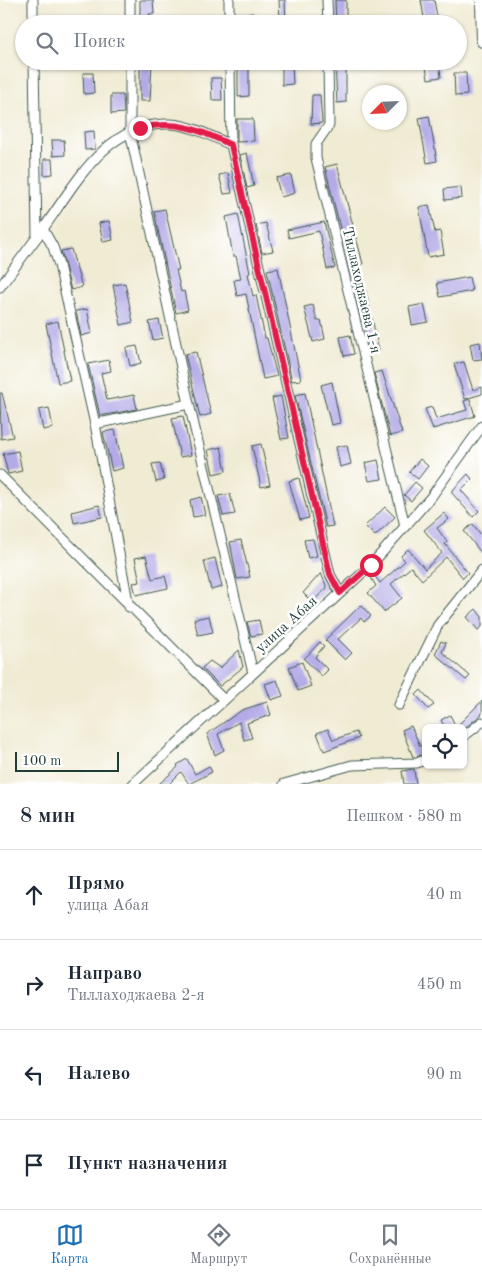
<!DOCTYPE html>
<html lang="ru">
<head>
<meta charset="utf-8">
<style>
  body { margin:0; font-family:"Old Standard TT",serif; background:#f2f2f3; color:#1f2937 }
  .controls { position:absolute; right:15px; bottom:15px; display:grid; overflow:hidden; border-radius:8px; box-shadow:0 1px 4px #0004 }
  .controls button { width:45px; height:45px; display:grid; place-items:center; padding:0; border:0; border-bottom:1px solid #e0e1e3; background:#fff; color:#1f2937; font:25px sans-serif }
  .compass { position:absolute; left:362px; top:85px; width:45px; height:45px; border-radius:50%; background:#fff; box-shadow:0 1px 4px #0004; rotate:246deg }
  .scale { position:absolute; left:15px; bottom:12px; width:104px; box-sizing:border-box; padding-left:5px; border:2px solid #1f3d34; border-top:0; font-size:14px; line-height:18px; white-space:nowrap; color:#1f3d34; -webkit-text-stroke:4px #fff; paint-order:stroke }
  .stop { position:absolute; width:15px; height:15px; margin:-11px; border:4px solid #e11d48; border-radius:50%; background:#fff }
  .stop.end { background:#e11d48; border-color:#fff; box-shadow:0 1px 5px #0008 }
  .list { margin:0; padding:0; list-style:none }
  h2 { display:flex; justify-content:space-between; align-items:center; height:65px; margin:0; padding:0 20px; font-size:21px }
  h2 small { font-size:16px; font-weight:400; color:#747a83 }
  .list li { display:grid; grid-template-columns:32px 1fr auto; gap:15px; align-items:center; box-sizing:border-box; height:90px; padding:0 20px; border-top:1px solid #e0e1e3 }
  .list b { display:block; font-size:19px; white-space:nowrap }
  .list p { margin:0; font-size:16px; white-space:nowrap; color:#747a83 }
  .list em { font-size:16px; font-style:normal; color:#747a83 }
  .icon { flex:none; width:28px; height:28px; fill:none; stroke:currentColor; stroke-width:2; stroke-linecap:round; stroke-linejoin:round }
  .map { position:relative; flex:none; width:482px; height:784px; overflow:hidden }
  .search { position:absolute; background:#fff; box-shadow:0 1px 4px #0004; left:15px; right:15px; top:15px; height:55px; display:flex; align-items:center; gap:12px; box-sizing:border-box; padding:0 18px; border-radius:28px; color:#747a83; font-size:19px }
  .sheet { height:425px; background:#fff }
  nav { display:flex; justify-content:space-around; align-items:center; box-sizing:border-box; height:70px; border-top:1px solid #e0e1e3; background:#fff; font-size:14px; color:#747a83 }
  nav a { display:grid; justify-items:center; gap:2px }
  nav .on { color:#1f6fb2 }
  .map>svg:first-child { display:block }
  .building { fill:#b3aae7 }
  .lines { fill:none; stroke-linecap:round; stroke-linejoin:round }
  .minor-casing { stroke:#3e574c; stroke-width:11 }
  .tertiary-casing { stroke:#3e574c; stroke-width:12 }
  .minor { stroke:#fff; stroke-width:9 }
  .tertiary { stroke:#fff; stroke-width:10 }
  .route { stroke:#e11d48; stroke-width:6 }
  .labels { text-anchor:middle; stroke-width:5; stroke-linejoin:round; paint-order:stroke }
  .street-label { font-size:15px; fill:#1f3d34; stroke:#fff }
</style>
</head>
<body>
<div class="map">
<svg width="482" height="784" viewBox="0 0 482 784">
  <rect width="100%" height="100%" fill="#fff"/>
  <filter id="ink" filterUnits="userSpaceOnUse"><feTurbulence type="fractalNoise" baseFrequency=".02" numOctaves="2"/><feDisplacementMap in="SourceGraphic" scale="10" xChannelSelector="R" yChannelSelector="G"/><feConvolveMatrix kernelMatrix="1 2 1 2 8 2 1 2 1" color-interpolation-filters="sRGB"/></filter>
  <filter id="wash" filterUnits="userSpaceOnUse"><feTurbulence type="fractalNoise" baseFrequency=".0096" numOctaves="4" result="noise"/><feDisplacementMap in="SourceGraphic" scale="20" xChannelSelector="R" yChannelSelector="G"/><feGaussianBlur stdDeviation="1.12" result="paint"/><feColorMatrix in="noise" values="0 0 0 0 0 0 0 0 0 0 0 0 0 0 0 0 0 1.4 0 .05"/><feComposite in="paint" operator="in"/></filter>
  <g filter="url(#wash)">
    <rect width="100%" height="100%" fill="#f0ebd3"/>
    <g id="blocks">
      <g class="building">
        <polygon points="140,0 153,0 154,14 149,14 149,24 140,24"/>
        <polygon points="279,0 285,0 286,21 280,21"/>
        <polygon points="335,0 346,0 346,24 336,24"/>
        <polygon points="421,0 434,0 438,22 425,24"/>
        <polygon points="253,13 253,24 236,24 236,14"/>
        <polygon points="140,61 152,61 150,101 140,101"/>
        <polygon points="238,61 249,61 249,96 238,97"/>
        <polygon points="335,61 346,61 346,102 337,103"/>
        <polygon points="425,61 439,61 441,77 428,79"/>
        <polygon points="292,65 293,84 282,85 282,66"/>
        <polygon points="83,73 93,73 94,93 84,94"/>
        <polygon points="454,73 466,73 467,95 455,96"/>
        <polygon points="211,78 221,78 222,100 212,100"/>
        <polygon points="111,95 123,95 124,113 111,114"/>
        <polygon points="312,95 320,95 322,123 311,124"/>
        <polygon points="429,116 437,161 427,163 419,118"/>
        <polygon points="237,119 253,119 254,141 237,142"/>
        <polygon points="94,131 95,149 85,150 84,132"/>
        <polygon points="52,140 64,140 65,155 53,156"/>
        <polygon points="247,153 254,186 247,188 240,155"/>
        <polygon points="44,159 52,159 53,174 44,175"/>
        <polygon points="337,164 363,264 360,265 379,350 371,352 325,167"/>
        <polygon points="228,173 232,193 224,194 219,175"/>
        <polygon points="291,175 295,193 281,197 276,178"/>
        <polygon points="461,187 462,198 445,200 444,189"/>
        <polygon points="429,205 435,232 440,231 444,254 428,257 419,207"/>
        <polygon points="165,209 179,270 176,270 181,292 184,291 188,310 176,313 154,211"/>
        <polygon points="238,214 250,273 248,274 253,296 256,295 265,338 267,338 277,376 263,379 246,294 237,296 234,280 241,279 236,256 233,256 226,217"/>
        <polygon points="109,221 113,240 103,242 99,223"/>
        <polygon points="324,222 335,268 327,269 319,231 289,238 287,230"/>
        <polygon points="266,223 273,251 262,253 256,225"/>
        <polygon points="71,249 82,287 71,290 61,251"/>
        <polygon points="278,268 301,380 292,381 267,270"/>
        <polygon points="469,277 472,291 440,297 437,283"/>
        <polygon points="125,283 133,322 121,325 113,285"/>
        <polygon points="424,304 428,322 412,325 409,307"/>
        <polygon points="313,305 317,321 321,320 325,339 313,342 304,307"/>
        <polygon points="87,309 92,333 81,336 76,311"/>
        <polygon points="159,320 163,338 153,340 149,322"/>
        <polygon points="58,321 70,381 58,383 46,324"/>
        <polygon points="350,335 354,354 344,356 340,337"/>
        <polygon points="480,342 482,359 473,360 470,344"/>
        <polygon points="137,346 141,363 130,366 126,348"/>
        <polygon points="196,352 211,414 200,417 185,354"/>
        <polygon points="109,360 111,371 101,373 107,400 134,395 137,409 100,416 88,364"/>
        <polygon points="464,362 473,390 482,387 482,394 465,399 454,364"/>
        <polygon points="382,371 402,433 390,436 374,373"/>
        <polygon points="332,382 340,423 331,425 321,385"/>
        <polygon points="0,393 2,393 13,437 1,439"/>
        <polygon points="305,393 333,526 326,527 295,395"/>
        <polygon points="281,396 289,438 281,439 272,398"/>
        <polygon points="470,399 475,416 433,429 425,409 432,407 436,419 467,410 464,401"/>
        <polygon points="49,408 53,428 43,430 39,410"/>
        <polygon points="183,416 191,455 180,457 172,418"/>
        <polygon points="115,430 123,468 112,471 103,432"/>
        <polygon points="261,444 270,485 261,487 252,446"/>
        <polygon points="347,445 351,464 340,467 336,447"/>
        <polygon points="221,447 226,471 213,474 208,450"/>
        <polygon points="18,451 22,471 8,474 3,454"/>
        <polygon points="420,459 428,466 418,479 409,472"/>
        <polygon points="378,460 382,479 369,481 365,463"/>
        <polygon points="160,463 164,480 156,482 152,464"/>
        <polygon points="468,474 472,479 461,490 479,511 473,517 451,492"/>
        <polygon points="299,478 309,518 300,520 289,481"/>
        <polygon points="415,482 422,488 411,501 404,495"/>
        <polygon points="230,494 235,514 223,516 218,496"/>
        <polygon points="201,497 205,515 193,517 190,500"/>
        <polygon points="99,505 102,517 74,523 72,512"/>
        <polygon points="385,507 395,517 375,536 365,526"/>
        <polygon points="444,513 449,519 437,528 447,542 445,544 468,573 463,578 446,557 422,580 411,567 391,584 402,598 384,612 368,593 376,586 370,576 373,574 380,583 405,561 401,556 408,549 425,569 442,553 424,530"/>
        <polygon points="473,524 482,536 482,554 464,531"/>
        <polygon points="313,539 317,556 308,558 304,540"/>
        <polygon points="241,540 250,577 237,579 230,542"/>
        <polygon points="146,556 152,579 165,576 168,588 136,595 133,583 140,582 135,558"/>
        <polygon points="215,558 222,587 211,590 204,561"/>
        <polygon points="321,573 327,588 312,602 303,593"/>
        <polygon points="361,605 371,616 364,622 361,618 338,639 352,653 345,660 325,640"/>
        <polygon points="476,609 482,617 482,627 478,630 467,617"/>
        <polygon points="209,616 213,632 198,635 194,619"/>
        <polygon points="259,620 262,634 251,636 247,622"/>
        <polygon points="441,641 446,643 442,652 470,676 466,680 435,654"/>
        <polygon points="320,642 324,646 315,657 328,670 322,676 304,659"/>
        <polygon points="239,650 243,667 220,686 202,668 210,661 220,668"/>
        <polygon points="302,662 311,686 298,691 289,667"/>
        <polygon points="277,680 283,696 271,700 265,684"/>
        <polygon points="421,690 434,705 428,709 416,695"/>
        <polygon points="482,701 482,714 465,728 445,728 441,720 450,715 456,727"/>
        <polygon points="267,702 271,715 247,723 252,738 244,740 239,722 218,734 224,750 215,755 207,734 242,710"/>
        <polygon points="411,726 420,746 426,743 426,753 416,757 413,757 402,730"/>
        <polygon points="328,729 333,740 356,732 359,738 324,751 317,733"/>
        <polygon points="187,759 195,774 209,766 212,772 189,784 181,772 169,784 159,784 178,767 177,765"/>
        <polygon points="414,769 416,784 404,784 402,771"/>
      </g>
    </g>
  </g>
  <g filter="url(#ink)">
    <use href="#blocks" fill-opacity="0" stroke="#3e574c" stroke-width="1"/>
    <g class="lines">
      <defs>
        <g id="minor">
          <polyline points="33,0 33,24"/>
          <polyline points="130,0 130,24"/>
          <polyline points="229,0 229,24"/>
          <polyline points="327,0 328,24"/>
          <polyline points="34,61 37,237"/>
          <polyline points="130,61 130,132 189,404 253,673"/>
          <polyline points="230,61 231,145 330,574 340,593"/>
          <polyline points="328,61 329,125 316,144 316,158 405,526"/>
          <polyline points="43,229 53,247 59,265 95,424 129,607"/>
          <path d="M0,287c14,-19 29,-39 43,-58 31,-43 64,-108 127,-105 21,1 41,12 61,21"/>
          <polyline points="95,424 189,404"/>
          <polyline points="0,475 224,700"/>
          <polyline points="399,705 438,625 482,570"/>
          <polyline points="463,737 482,722"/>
          <polyline points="133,784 371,565 431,497 482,426"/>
          <polyline points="284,784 352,765 417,763 426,759"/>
        </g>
        <polyline id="tertiary" points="481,0 482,42"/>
      </defs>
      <use href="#minor" class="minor-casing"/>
      <use href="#tertiary" class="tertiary-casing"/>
      <use href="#minor" class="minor"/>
      <use href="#tertiary" class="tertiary"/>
    </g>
  </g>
  <g class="lines" filter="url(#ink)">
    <path class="route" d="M140,128c37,-8 58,1 91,17l99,429 10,19 31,-28"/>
  </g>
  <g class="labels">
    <g class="street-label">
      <text transform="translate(362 290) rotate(77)" y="5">Тиллаходжаева 1-я</text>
      <text transform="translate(286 624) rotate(-42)" y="5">улица Абая</text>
    </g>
  </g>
</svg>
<div class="controls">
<button><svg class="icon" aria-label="locate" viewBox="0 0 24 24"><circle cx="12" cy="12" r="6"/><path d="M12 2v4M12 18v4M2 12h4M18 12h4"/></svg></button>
</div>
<svg class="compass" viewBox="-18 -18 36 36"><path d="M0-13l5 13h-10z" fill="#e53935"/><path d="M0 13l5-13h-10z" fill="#747a83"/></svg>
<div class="scale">100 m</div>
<div class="stop" style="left:371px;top:565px"></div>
<div class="stop end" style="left:140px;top:128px"></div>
<div class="search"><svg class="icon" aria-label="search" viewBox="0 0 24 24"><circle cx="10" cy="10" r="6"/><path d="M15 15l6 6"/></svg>Поиск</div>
</div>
<section class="sheet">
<h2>8 мин<small>Пешком · 580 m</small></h2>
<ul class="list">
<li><svg class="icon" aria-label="ahead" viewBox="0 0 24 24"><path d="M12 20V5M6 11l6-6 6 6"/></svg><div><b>Прямо</b><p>улица Абая</p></div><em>40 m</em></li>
<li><svg class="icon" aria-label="right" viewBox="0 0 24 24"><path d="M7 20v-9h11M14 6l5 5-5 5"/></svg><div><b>Направо</b><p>Тиллаходжаева 2-я</p></div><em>450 m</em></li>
<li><svg class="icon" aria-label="left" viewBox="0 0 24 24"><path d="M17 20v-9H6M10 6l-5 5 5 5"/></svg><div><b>Налево</b></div><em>90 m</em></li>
<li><svg class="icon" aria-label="arrive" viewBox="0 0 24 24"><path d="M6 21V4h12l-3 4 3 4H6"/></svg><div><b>Пункт назначения</b></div></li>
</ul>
</section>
<nav>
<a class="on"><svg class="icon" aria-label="map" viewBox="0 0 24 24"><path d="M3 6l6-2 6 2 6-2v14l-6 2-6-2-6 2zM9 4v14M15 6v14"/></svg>Карта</a>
<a><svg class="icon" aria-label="directions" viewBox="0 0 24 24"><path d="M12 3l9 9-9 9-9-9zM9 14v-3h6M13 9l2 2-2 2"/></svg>Маршрут</a>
<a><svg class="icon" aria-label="saved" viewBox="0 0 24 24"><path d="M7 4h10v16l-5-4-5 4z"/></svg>Сохранённые</a>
</nav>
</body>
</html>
